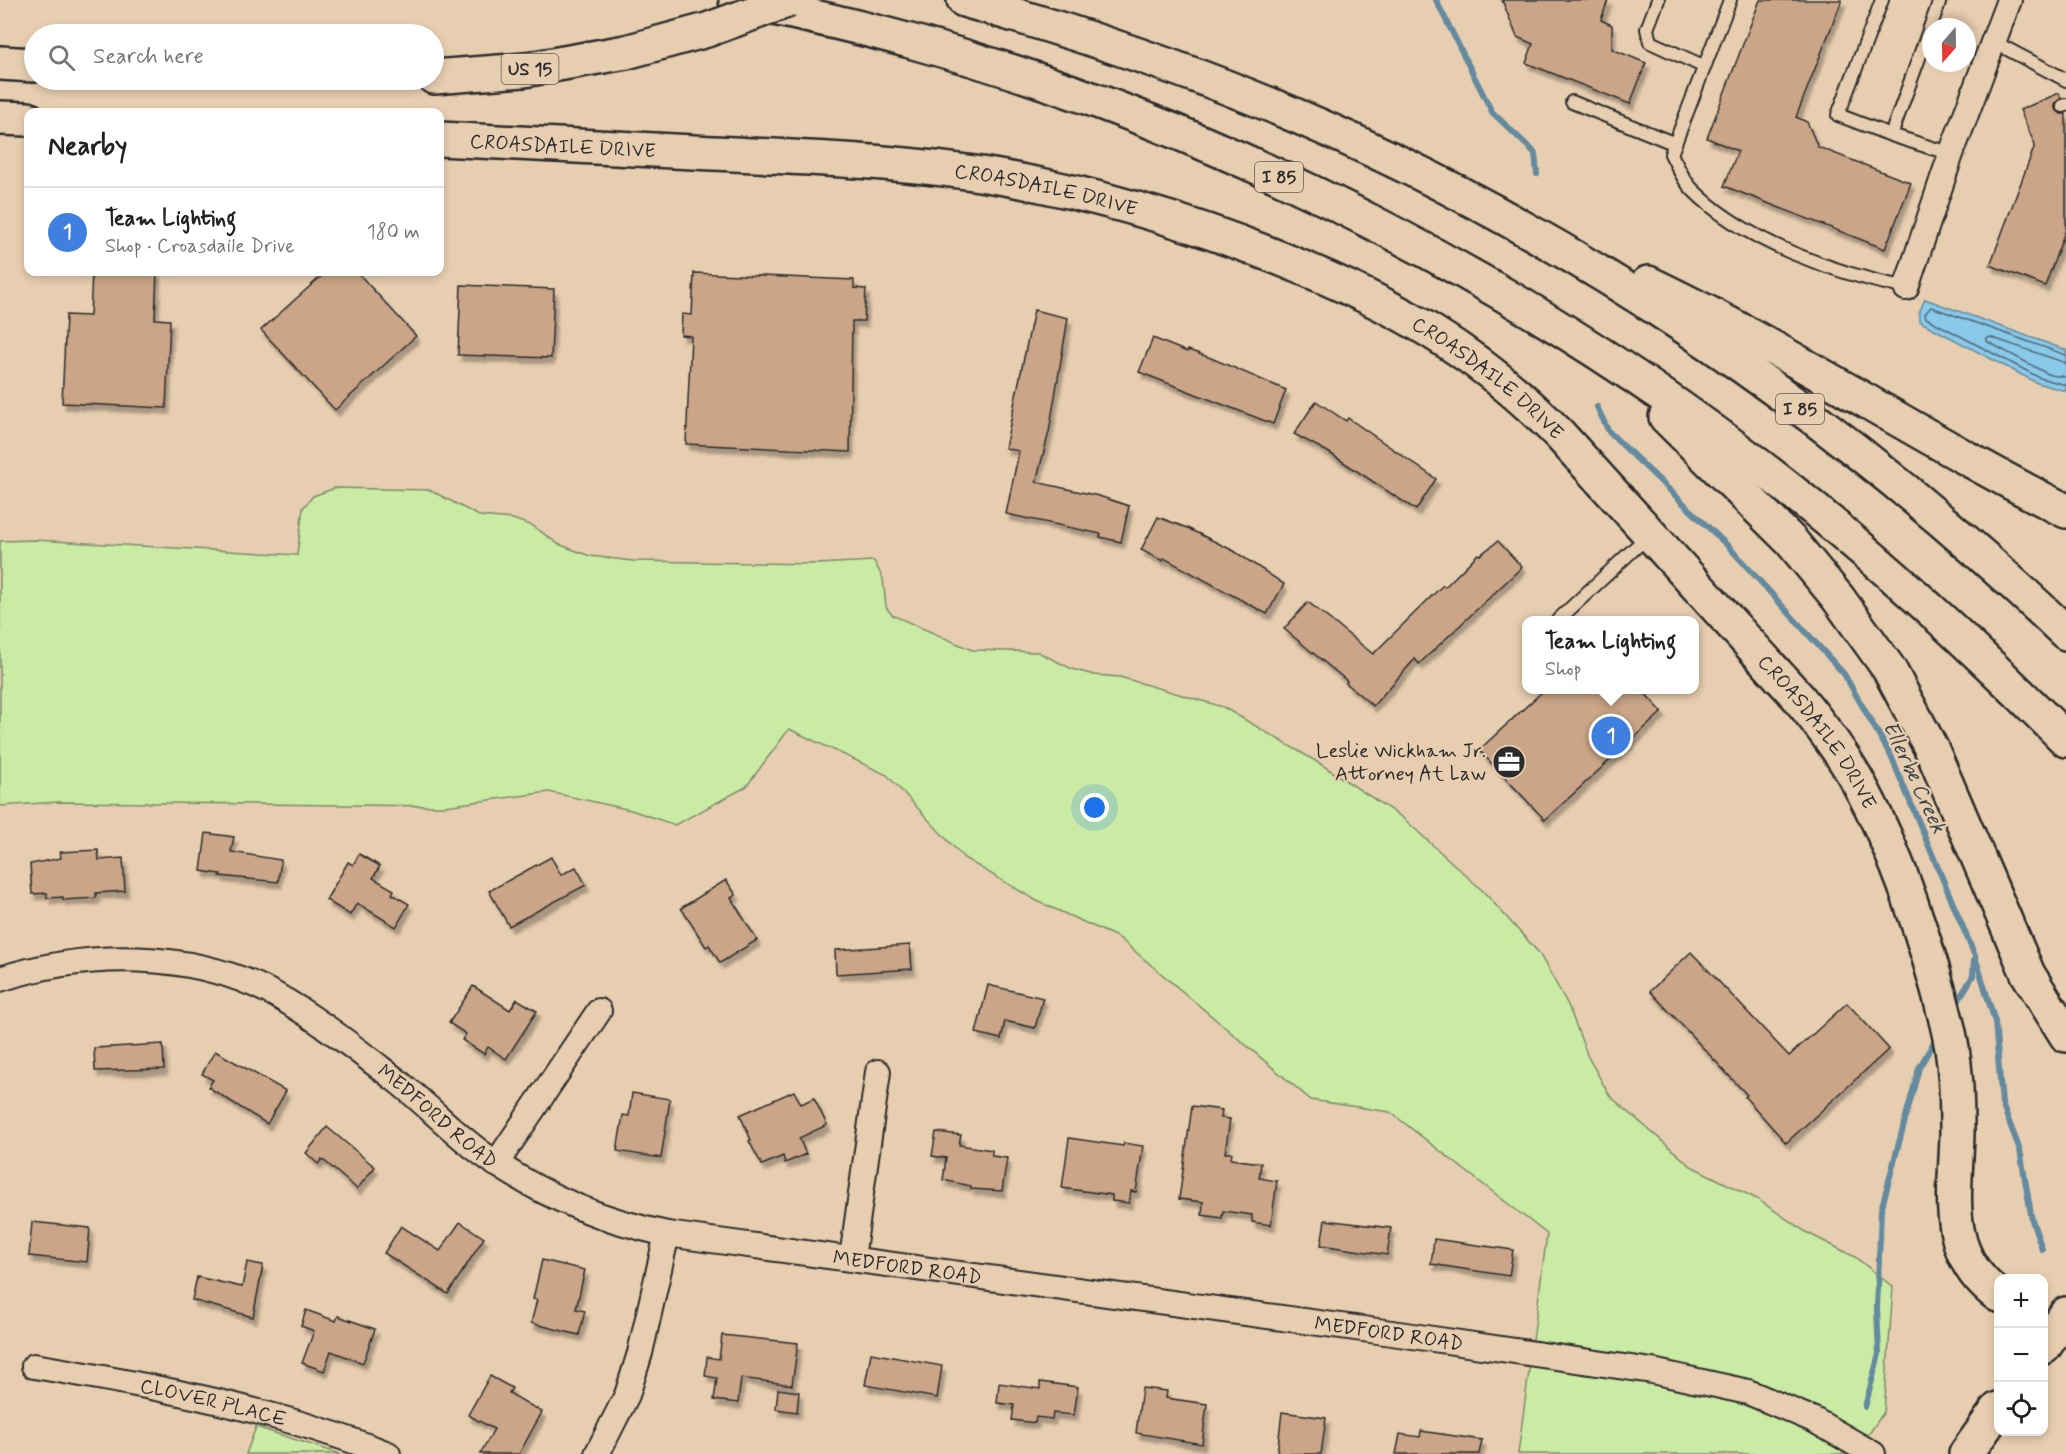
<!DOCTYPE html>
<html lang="en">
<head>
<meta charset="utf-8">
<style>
  body { margin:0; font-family:Mynerve,sans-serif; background:#f6f6f6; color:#222 }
  .controls { position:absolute; right:18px; bottom:18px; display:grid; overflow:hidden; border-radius:12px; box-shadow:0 3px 9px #0003 }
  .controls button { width:54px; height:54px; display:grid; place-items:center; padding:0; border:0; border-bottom:2px solid #e0e0e0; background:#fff; color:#222; font:30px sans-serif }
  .compass { position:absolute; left:1922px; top:18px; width:54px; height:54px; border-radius:50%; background:#fff; box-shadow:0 3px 9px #0003; rotate:200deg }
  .you { position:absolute; left:1095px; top:808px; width:21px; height:21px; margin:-15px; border:4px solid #fff; border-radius:50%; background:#1a73e8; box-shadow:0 0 0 9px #1a73e833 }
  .badge { display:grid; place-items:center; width:39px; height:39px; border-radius:50%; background:#2b2b2b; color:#fff; font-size:20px; font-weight:700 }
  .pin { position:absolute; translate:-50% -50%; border:3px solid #fff; box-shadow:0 2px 6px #0006 }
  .popup { position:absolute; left:1522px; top:616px; width:177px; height:78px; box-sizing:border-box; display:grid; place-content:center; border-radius:12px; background:#fff; filter:drop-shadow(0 2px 4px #0005); font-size:20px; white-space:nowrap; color:#767676 }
  .popup b { font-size:22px; color:#222 }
  .popup::after { content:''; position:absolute; left:50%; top:100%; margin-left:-12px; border:12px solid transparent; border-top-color:#fff }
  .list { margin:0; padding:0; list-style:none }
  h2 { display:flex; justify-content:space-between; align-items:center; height:78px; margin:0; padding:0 24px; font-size:26px }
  h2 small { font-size:20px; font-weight:400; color:#767676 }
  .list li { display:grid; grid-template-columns:39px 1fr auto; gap:18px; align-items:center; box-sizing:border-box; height:90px; padding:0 24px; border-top:2px solid #e0e0e0 }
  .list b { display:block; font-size:22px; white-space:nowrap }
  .list p { margin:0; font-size:20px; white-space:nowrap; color:#767676 }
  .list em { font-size:20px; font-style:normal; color:#767676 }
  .icon { flex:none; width:33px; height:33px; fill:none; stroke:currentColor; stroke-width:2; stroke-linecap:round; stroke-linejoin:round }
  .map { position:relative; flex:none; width:2066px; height:1454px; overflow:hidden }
  .search { position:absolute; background:#fff; box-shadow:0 3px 9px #0003; left:24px; top:24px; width:420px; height:66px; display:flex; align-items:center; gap:15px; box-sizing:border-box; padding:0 21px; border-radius:33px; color:#767676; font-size:22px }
  .panel { position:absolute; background:#fff; box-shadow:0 3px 9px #0003; left:24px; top:108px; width:420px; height:168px; border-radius:12px }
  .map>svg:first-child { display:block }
  .green { fill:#caeba4; stroke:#7a8b68; stroke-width:1.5 }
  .water { fill:#89c9ea; stroke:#638a9e; stroke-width:1.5 }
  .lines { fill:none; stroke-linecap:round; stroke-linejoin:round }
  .shore { stroke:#516a77; stroke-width:1.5 }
  .stream { stroke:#638a9e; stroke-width:6 }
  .building { fill:#caa587; stroke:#2b2b2b; stroke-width:1.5; filter:url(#shadow) }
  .lane-casing { stroke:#2b2b2b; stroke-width:16 }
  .street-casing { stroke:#2b2b2b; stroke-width:28 }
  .secondary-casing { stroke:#2b2b2b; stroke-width:38 }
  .highway-casing { stroke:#2b2b2b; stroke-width:38 }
  .lane { stroke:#e8ceb0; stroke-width:12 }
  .street { stroke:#e8ceb0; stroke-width:24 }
  .secondary { stroke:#e8ceb0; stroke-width:33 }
  .highway { stroke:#e8ceb0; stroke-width:33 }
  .highway-bridge-casing { stroke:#2b2b2b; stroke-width:38; stroke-linecap:butt }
  .highway-bridge { stroke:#e8ceb0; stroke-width:33 }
  .labels { text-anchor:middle; stroke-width:4.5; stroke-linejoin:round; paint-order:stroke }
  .shield { fill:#e8ceb0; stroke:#645c53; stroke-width:1.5 }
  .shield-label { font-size:18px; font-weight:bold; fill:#2b2b2b }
  .street-label { font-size:20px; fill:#2b2b2b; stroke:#e8ceb0 }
  .poi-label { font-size:20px; fill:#2b2b2b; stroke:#e8ceb0; text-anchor:end }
  .water-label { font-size:21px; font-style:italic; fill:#394348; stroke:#e8ceb0 }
</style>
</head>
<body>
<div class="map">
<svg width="2066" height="1454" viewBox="0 0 2066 1454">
  <defs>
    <filter id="shadow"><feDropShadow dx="3.5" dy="6" stdDeviation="1.5" flood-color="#0004"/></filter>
  </defs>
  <rect width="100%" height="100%" fill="#e8ceb0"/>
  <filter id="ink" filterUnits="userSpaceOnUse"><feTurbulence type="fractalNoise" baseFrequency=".0167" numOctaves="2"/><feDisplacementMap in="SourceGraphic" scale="12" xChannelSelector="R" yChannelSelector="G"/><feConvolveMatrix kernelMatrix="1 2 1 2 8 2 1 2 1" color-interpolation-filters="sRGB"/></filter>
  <g filter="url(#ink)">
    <g class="green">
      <polygon points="335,488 430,490 479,516 513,519 533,526 558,544 590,556 633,561 817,564 874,561 883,579 886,607 892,615 972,650 1038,652 1072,669 1094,675 1120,677 1223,707 1319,763 1403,818 1482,890 1539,953 1568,1005 1588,1057 1610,1096 1691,1166 1757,1199 1806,1232 1855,1257 1893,1287 1884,1412 1855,1454 1518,1454 1547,1234 1390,1112 1311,1100 1119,938 1037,901 964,858 887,775 789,729 746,787 675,825 631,810 549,792 445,806 58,802 0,806 0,541 35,540 297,555 303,508 313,496"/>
      <polygon points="256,1427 340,1454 246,1454"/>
    </g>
    <polygon class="water" points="1925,299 2066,350 2066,391 2037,383 1919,321 1919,313"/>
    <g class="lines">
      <g class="shore">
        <polyline points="2066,355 1931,307 1925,314 1926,318 2040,378 2066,385"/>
        <polyline points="2066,363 1990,337 1986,339 1988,342 2050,375 2066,377"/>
      </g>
      <g class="stream">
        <polyline points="1436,0 1492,112 1535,153 1537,174"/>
        <polyline points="1597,407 1609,432 1729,547 1844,674 1891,756 1975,956 1995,1022 2002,1104 2020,1150 2032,1220 2042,1249"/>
        <polyline points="1955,1006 1973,976 1974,961"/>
        <polyline points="1865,1407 1879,1354 1877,1308 1881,1210 1919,1068 1938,1035"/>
      </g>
    </g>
    <g class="building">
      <polygon points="1502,0 1608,0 1601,20 1612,25 1612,49 1646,63 1630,104 1526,63 1533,44 1517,37"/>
      <polygon points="1760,0 1842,0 1796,117 1807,122 1818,147 1911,183 1885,249 1724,186 1738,151 1707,138"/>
      <polygon points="2059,93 2061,98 2055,104 2055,109 2061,114 2066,114 2066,229 2045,286 1990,265 2035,145 2020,110"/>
      <polygon points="92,272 157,272 155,319 170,320 166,408 62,403 66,315 90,316"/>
      <polygon points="326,272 357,272 416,336 335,410 261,330"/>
      <polygon points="694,273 854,280 854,288 866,289 864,321 852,321 850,452 686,444 691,336 681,335 682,314 692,315"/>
      <polygon points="461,285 554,289 551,358 458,355"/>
      <polygon points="1034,310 1068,318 1049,432 1036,482 1099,496 1129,506 1121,542 1100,537 1101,534 1006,514 1019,451 1005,448"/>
      <polygon points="1153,338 1187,352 1188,350 1211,358 1286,390 1273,424 1139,372"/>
      <polygon points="1316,401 1346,421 1348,418 1436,479 1416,510 1328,452 1294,434"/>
      <polygon points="1158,517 1187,528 1234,551 1284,584 1267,614 1164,558 1163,561 1141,550"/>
      <polygon points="1498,541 1522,567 1419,664 1415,659 1373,706 1346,683 1347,681 1284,629 1308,602 1373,654 1443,585 1445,587 1478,554 1480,555"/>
      <polygon points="1544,690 1642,690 1662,712 1545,820 1479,750"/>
      <polygon points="206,833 234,837 231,852 281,860 278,882 220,876 221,874 201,871"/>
      <polygon points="98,850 99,860 123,858 125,891 96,893 96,898 63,900 63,897 47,898 47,893 32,894 30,864 61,858 60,852"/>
      <polygon points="359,854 380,866 373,878 394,890 392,894 409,904 396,927 357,903 350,915 326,900 348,862 353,865"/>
      <polygon points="551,857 561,875 576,867 586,885 509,926 489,891"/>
      <polygon points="726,880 736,895 731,898 757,940 720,963 709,945 706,947 681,908"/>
      <polygon points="910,945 912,969 836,974 835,950"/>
      <polygon points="1691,952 1789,1056 1847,1003 1889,1049 1786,1143 1745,1097 1747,1095 1650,991"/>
      <polygon points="988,985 1043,998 1035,1028 1005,1021 1001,1039 976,1033"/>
      <polygon points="473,986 510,1010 517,999 537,1011 506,1059 488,1047 484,1054 462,1040 466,1034 449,1023"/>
      <polygon points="163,1044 164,1069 95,1071 94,1048"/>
      <polygon points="215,1051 286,1091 267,1124 208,1087 213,1080 202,1074"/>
      <polygon points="794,1091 801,1104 814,1098 827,1125 799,1138 806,1154 785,1163 783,1156 762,1165 749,1141 751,1140 740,1115"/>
      <polygon points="632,1093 670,1099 661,1158 617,1151 623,1115 629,1116"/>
      <polygon points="1192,1106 1222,1110 1221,1118 1230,1119 1225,1153 1232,1153 1231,1159 1261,1163 1259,1178 1277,1181 1271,1225 1252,1222 1252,1215 1223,1211 1222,1218 1202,1215 1203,1202 1179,1199"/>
      <polygon points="327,1127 375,1167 357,1189 322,1159 318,1164 306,1153"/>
      <polygon points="936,1132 961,1135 959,1145 992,1150 992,1156 1007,1158 1002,1191 971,1189 971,1186 943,1180 946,1158 932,1156"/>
      <polygon points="1069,1138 1123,1146 1124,1143 1143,1146 1136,1192 1131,1191 1129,1203 1112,1201 1112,1195 1062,1188"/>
      <polygon points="1325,1220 1391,1228 1387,1255 1321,1245"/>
      <polygon points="32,1222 90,1228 87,1262 29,1256"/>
      <polygon points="460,1222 484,1238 448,1294 384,1253 401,1226 440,1251"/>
      <polygon points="1434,1239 1513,1250 1509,1276 1431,1264"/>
      <polygon points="542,1260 585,1270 576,1309 585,1311 579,1335 531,1323 537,1300 533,1299"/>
      <polygon points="247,1262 263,1265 253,1317 192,1300 197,1277 242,1287"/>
      <polygon points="306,1310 336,1321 338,1316 375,1329 363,1363 331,1351 324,1371 302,1363 314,1331 301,1326"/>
      <polygon points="722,1335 798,1343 792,1385 741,1378 738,1403 714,1400 717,1378 705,1376 707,1357 719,1359"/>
      <polygon points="871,1353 942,1366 937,1398 865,1385"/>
      <polygon points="490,1376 512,1388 509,1393 542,1412 519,1454 480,1454 494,1429 468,1415"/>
      <polygon points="1040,1382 1078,1387 1074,1415 1053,1413 1052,1419 1036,1417 1035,1423 1012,1420 1014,1405 997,1403 999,1383 1040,1389"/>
      <polygon points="1142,1388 1167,1391 1166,1398 1207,1404 1202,1444 1136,1433"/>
      <polygon points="778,1389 799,1392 797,1412 776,1409"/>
      <polygon points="1282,1412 1326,1418 1321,1454 1277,1454"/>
      <polygon points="1421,1431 1482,1440 1479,1454 1396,1454 1400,1434 1420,1437"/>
    </g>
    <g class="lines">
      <defs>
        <g id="lane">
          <polyline points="1658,0 1647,29 1650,42 1703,66"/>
          <path d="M1730,0l-59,154c6,11 12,26 21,35 52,53 143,84 214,99"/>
          <polyline points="1882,0 1838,115 1891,135"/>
          <polyline points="1940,0 1891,135 1951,154"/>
          <polyline points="1992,41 2066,80"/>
          <polyline points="1572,102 1673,143"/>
          <polyline points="2063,106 2066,105"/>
          <polyline points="1558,620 1649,535"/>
        </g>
        <g id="street">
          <polyline points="1906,288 1951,154 2009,0"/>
          <path id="s1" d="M0,979c87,-28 191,-29 274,15 43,24 83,56 122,86 34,27 64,60 101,84 55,36 106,56 170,70l725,99 260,38 96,21 66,28 59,34"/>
          <polyline points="496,1164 599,1011"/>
          <polyline points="852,1258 878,1072"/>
          <path id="s2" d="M34,1366c121,20 240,43 354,88"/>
          <polyline points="597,1454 627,1395 640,1353 667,1234"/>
        </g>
        <g id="secondary">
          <polyline points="0,118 28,119"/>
          <path id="s3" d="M440,139c91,5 182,10 273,14 96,5 191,8 286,24 97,17 194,46 285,83 111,45 190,88 275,174l239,263c22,27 43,54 60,85 39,70 70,164 89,242 9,35 10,73 10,109 -1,60 -16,120 41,162"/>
          <polyline points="2044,1347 2066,1314"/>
          <polyline points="1966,1454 1998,1409"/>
        </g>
        <g id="highway">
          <path d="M736,0c58,12 116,25 174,41 319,87 641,256 898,463 91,74 176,153 258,236"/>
          <path d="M964,0c97,28 193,59 287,97 303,122 580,311 815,536"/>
          <polyline points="0,63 34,65"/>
          <polyline points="434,77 524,70 626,52"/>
          <path d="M1648,283c143,68 276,157 418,228"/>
          <polyline points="1666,417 1791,541 1838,598 1889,669 1932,750 2028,974 2066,1035"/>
        </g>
      </defs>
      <use href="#lane" class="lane-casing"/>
      <use href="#street" class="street-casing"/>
      <use href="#secondary" class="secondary-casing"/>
      <use href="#highway" class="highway-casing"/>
      <use href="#lane" class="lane"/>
      <use href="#street" class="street"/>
      <use href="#secondary" class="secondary"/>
      <use href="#highway" class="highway"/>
      <defs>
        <polyline id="highway-bridge" points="626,52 707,30 789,0"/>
      </defs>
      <use href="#highway-bridge" class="highway-bridge-casing"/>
      <use href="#highway-bridge" class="highway-bridge"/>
    </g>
  </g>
  <defs>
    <symbol id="office-disc" viewBox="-11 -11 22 22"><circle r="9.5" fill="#2b2b2b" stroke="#e8ceb0"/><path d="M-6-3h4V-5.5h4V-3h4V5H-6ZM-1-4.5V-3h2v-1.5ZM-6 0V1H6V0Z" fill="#fff"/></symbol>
  </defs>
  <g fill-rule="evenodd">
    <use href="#office-disc" x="1490" y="743" width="38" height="38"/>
  </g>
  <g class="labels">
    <g class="shield">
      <rect x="501.5" y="54" width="57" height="30" rx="4.5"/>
      <rect x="1255" y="162" width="48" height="30" rx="4.5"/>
      <rect x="1776" y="394" width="48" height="30" rx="4.5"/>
    </g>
    <g class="shield-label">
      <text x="530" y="75">US 15</text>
      <text x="1279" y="183">I 85</text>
      <text x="1800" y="415">I 85</text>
    </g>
    <g class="street-label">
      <text dy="7" stroke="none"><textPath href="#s3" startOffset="123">CROASDAILE DRIVE</textPath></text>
      <text dy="7" stroke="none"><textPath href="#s3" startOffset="609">CROASDAILE DRIVE</textPath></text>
      <text dy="7" stroke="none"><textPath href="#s3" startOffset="1095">CROASDAILE DRIVE</textPath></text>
      <text dy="7" stroke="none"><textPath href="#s3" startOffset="1581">CROASDAILE DRIVE</textPath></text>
      <text dy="7" stroke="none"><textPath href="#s1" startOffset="486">MEDFORD ROAD</textPath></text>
      <text dy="7" stroke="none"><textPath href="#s1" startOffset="990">MEDFORD ROAD</textPath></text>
      <text dy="7" stroke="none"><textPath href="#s1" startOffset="1476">MEDFORD ROAD</textPath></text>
      <text dy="7" stroke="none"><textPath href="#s2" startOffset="183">CLOVER PLACE</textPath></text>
    </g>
    <g class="poi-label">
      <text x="1486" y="757">Leslie Wickham Jr.<tspan x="1486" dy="23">Attorney At Law</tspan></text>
    </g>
    <g class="water-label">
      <text transform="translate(1915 777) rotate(65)" y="7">Ellerbe Creek</text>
    </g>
  </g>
</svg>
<div class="controls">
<button>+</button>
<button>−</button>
<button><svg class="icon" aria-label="locate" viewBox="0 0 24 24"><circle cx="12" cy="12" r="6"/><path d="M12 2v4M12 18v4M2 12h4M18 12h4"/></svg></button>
</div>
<svg class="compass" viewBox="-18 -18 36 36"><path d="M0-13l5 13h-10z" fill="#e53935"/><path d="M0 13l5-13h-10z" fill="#767676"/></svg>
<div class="you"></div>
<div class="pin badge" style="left:1611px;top:736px;background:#3f7fe0">1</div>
<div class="popup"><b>Team Lighting</b>Shop</div>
<div class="search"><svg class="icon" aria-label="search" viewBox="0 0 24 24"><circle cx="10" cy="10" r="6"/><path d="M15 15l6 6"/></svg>Search here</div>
<section class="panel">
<h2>Nearby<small></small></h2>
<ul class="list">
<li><span class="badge" style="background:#3f7fe0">1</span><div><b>Team Lighting</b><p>Shop · Croasdaile Drive</p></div><em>180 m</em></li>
</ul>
</section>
</div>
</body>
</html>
